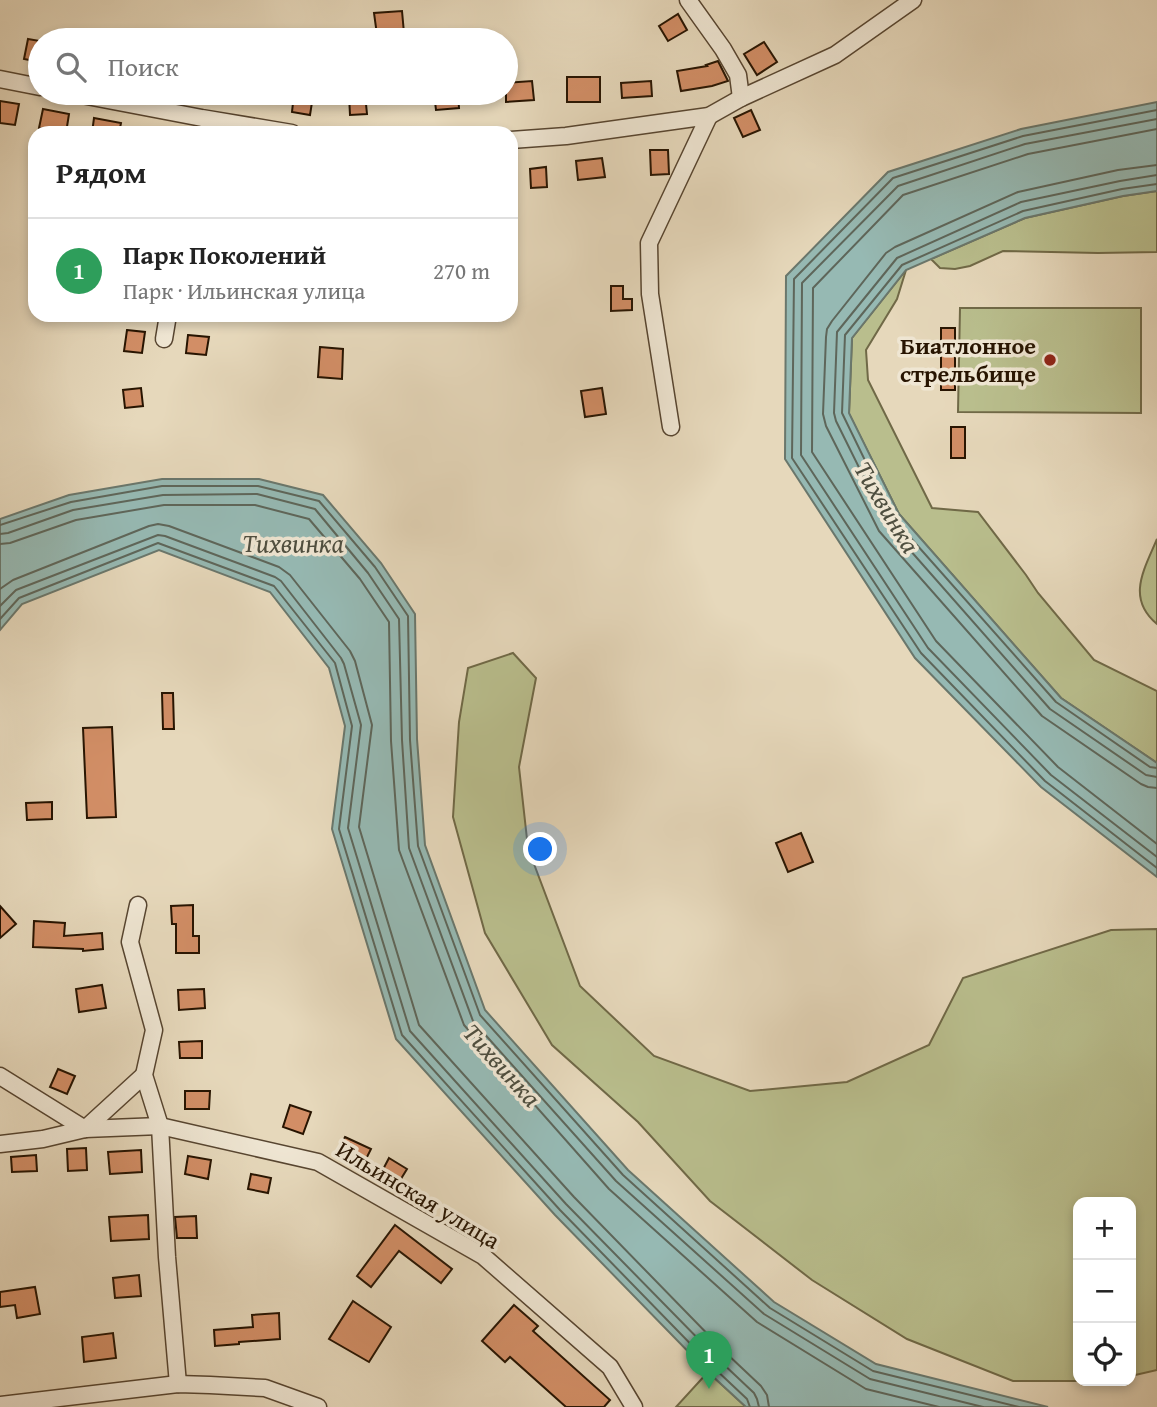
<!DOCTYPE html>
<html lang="ru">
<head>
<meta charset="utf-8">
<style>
  body { margin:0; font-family:"Gentium Book Plus",serif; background:#f2f2f2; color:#222 }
  .controls { position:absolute; right:21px; bottom:21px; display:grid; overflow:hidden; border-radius:14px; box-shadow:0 4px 10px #0003 }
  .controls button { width:63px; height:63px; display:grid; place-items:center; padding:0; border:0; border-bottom:2px solid #e0e0e0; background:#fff; color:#222; font:35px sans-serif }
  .you { position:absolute; left:541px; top:850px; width:24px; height:24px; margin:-18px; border:5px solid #fff; border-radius:50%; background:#1a73e8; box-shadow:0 0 0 10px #1a73e833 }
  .badge { display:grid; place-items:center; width:46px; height:46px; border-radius:50%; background:#b45309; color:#fff; font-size:23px; font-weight:700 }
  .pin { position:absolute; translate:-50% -58px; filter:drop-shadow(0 2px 4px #0008) }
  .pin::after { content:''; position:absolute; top:37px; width:24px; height:21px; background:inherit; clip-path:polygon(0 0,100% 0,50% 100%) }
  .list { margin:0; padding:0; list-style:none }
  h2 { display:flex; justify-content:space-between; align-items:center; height:91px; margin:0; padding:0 28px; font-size:30px }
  h2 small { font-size:23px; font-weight:400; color:#767676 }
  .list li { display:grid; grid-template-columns:46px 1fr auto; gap:21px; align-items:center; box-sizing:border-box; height:105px; padding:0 28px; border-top:2px solid #e0e0e0 }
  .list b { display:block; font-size:26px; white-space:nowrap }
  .list p { margin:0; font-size:23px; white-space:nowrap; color:#767676 }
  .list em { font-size:23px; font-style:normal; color:#767676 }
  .icon { flex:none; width:38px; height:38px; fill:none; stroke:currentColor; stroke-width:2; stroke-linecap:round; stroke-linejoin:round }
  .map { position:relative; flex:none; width:1157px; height:1407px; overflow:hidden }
  .search { position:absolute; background:#fff; box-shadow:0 4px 10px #0003; left:28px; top:28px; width:490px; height:77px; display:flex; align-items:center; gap:18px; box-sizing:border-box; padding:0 24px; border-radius:38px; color:#767676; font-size:26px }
  .panel { position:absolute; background:#fff; box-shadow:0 4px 10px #0003; left:28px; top:126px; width:490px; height:196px; border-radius:21px }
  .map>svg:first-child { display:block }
  .green { fill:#b9be8d; stroke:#706947; stroke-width:2 }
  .water { fill:#96b9b3; stroke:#6a776c; stroke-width:2 }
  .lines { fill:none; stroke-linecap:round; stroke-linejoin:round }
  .shore { stroke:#5e665a; stroke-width:2 }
  .building { fill:#d28e66; stroke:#271401; stroke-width:2 }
  .minor-casing { stroke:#574530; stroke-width:19 }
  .minor { stroke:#efe6d3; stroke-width:16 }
  .poi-dot { fill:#8f2418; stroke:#efe6d3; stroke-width:2.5 }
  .labels { text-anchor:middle; stroke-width:7; stroke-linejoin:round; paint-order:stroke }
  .poi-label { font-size:24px; font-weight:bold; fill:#271401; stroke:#efe6d3; text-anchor:end }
  .street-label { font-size:24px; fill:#271401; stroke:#efe6d3 }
  .water-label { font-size:26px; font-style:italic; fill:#4e4e3f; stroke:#efe6d3 }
</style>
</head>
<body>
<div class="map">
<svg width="1157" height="1407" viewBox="0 0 1157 1407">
  <rect width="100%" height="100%" fill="#e6d8bb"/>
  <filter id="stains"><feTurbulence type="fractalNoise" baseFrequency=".00286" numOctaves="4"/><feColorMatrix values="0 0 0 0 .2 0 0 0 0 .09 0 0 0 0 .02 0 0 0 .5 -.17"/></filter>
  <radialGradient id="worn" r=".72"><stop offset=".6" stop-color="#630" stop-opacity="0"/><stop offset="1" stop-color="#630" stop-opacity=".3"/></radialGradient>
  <g class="green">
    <polygon points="1157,191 1157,252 1098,253 1003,251 970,266 955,269 940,268 931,259 1025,218 1123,196"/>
    <polygon points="906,270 897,299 866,350 868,380 932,508 978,512 1026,575 1038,593 1094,660 1157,691 1157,763 1061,698 899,514 849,414 852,338"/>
    <polygon points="960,308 1141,308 1141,413 958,412"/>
    <path d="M1157,539v85c-31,-26 -13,-54 0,-85z"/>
    <polygon points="513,653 536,678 519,767 528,848 580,986 654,1056 750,1091 847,1082 929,1045 963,978 1111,930 1157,929 1157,1370 1131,1376 1131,1202 1078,1202 1078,1381 1112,1381 1013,1381 907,1339 812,1280 710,1201 638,1122 552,1045 485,933 453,817 459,722 468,668"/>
    <polygon points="708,1372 746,1407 676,1407"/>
  </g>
  <g class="water">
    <polygon points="1157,102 1157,191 1123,196 1025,218 906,270 852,338 849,413 899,514 1061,698 1157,763 1157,877 1041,787 915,658 785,459 786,276 888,172 1021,129"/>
    <polygon points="162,479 259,479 323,495 381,563 415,614 417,739 425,845 485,1010 628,1170 774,1302 876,1364 1048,1407 746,1407 708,1372 555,1215 396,1039 332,829 345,726 329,668 270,592 159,550 22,604 0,630 0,519 69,495"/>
  </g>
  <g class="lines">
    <g class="shore">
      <polyline points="1157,110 1023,136 893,178 794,279 792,458 921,653 1045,781 1157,868"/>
      <polyline points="1157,119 1025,144 898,186 802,283 801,455 928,648 1051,775 1157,857"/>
      <polyline points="1157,129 1028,154 903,195 813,288 812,452 936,641 1058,767 1157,844"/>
      <polyline points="1157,165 1118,170 1018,192 895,247 886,253 832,321 827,329 826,337 823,414 826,426 879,531 1042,716 1141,784 1148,787 1157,788"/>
      <polyline points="1157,175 1120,181 1021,202 897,258 837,332 834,413 836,421 887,524 1050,709 1146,775 1157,777"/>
      <polyline points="1157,184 1122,189 1023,211 902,265 845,335 842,413 893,518 1056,702 1150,767 1157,768"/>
      <polyline points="0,525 71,502 162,486 258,486 319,501 375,567 408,616 410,740 418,846 480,1015 623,1175 770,1308 873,1371 1019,1407"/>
      <polyline points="0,534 8,533 73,510 163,495 257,494 315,509 368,573 399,619 402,740 409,848 473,1021 616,1181 764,1314 870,1379 983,1407"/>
      <polyline points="0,544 10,543 76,520 164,505 255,505 309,519 360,579 389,622 391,741 399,850 464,1025 609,1189 757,1322 866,1389 939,1407"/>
      <polyline points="0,589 13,580 149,526 158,524 169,526 279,567 290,575 350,651 355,661 372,725 359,827 419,1025 574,1197 726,1353 761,1386 767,1395 769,1407"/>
      <polyline points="0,606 16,590 158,535 165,536 275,577 281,581 341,658 344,664 361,725 348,828 410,1031 566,1204 719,1360 754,1393 757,1399 759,1407"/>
      <polyline points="0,619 19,598 158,543 274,586 335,663 352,726 339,829 402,1035 560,1210 713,1367 747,1399 750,1407"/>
    </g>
  </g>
  <g class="building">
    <polygon points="402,11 404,33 377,35 374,13"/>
    <polygon points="678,14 687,30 668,41 659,26"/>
    <polygon points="28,39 40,41 40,62 24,59"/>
    <polygon points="764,42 777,62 757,75 744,54"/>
    <polygon points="718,61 728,81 712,86 681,91 677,71 707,66 706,65"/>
    <rect x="567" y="77" width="33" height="25"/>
    <polygon points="532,81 534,100 506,102 506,83"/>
    <polygon points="651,81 652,96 622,98 621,83"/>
    <polygon points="434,93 458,93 459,108 436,110"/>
    <polygon points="294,94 313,96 310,115 292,112"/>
    <polygon points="365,94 367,114 350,115 349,95"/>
    <polygon points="0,101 19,104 15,125 0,123"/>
    <polygon points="43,109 69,114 66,133 39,128"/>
    <polygon points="751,110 760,130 743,137 734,118"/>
    <polygon points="94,118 121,123 119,133 92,133"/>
    <polygon points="650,150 668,150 669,174 651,175"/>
    <polygon points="602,158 605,177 578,180 576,161"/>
    <polygon points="546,167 547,187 531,188 530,169"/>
    <polygon points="611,286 623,286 623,299 632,299 632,310 611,311"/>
    <rect x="941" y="328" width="14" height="62"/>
    <polygon points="127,330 145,332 142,353 124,351"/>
    <polygon points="188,335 209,337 206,355 186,353"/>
    <polygon points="320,347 343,349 342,379 318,377"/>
    <polygon points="141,388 143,406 125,408 123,390"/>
    <polygon points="602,388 606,414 585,417 581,391"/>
    <rect x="951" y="427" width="14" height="31"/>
    <polygon points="162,693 173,693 174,729 163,729"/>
    <polygon points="112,727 116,817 87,818 83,728"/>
    <polygon points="52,802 52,819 27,820 26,803"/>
    <polygon points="801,833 813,862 788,872 776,843"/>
    <polygon points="193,905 193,936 199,936 199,953 176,953 176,924 172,924 171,906"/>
    <polygon points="0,906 16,924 0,938"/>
    <polygon points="34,921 65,923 64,936 102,933 103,949 83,951 83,949 33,947"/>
    <polygon points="102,985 106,1008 79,1012 76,989"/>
    <polygon points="204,989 205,1008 179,1010 178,990"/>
    <polygon points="202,1041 202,1058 180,1058 179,1042"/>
    <polygon points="58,1069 75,1076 67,1094 50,1087"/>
    <polygon points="185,1091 210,1091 209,1109 185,1109"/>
    <polygon points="290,1105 311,1112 303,1134 283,1127"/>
    <polygon points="345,1137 371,1149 362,1167 336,1155"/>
    <polygon points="86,1148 87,1170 68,1171 67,1149"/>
    <polygon points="141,1150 142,1172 110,1174 108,1152"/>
    <polygon points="36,1155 37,1171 12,1172 11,1157"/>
    <polygon points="188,1156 211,1160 208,1179 185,1174"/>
    <polygon points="389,1158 407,1169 396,1187 379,1177"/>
    <polygon points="251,1174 271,1178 268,1193 248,1189"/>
    <polygon points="148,1215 149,1239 111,1241 109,1217"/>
    <polygon points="196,1216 197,1238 177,1238 175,1217"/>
    <polygon points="395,1225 452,1269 441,1283 399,1251 371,1287 357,1276"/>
    <polygon points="139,1275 141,1296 115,1298 113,1278"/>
    <polygon points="35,1287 40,1314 17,1318 15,1305 0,1307 0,1292"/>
    <polygon points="353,1301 391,1327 369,1362 329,1339"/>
    <polygon points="514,1305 538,1326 533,1331 610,1400 604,1407 566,1407 510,1357 505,1362 482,1341"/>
    <polygon points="279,1313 280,1339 239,1342 239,1344 215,1346 214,1330 253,1327 252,1315"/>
    <polygon points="113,1333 116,1358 84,1362 82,1337"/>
  </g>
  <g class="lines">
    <defs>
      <g id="minor">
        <polyline points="688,0 723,49 738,75 741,98"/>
        <polyline points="0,79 40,87"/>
        <polyline points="71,93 202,118 292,133"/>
        <polyline points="511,140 566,136 709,116 741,98 835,55 913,0"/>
        <polyline points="164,339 168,315"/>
        <polyline points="671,427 650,294 649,243 709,116"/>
        <polyline points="138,905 130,942 154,1030 144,1075 160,1126 167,1257 178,1384"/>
        <polyline points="0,1076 85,1129 144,1075"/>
        <polyline points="0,1144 43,1139 85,1129 160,1126 318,1162 483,1256 610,1367 634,1407"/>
        <polyline points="0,1405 178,1384 210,1385 265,1388 318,1407"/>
      </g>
    </defs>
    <use href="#minor" class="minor-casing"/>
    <use href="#minor" class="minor"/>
  </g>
  <circle class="poi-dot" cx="1050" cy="360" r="7"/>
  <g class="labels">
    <g class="poi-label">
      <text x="1036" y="354">Биатлонное<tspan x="1036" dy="28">стрельбище</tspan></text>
    </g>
    <g class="street-label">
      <text transform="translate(418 1195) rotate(31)" y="8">Ильинская улица</text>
    </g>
    <g class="water-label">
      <text transform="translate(887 507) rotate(59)" y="9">Тихвинка</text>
      <text x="293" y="552">Тихвинка</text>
      <text transform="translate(502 1065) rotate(48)" y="9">Тихвинка</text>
    </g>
  </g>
  <rect width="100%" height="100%" filter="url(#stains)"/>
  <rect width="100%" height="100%" fill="url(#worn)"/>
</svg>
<div class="controls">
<button>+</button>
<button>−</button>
<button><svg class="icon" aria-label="locate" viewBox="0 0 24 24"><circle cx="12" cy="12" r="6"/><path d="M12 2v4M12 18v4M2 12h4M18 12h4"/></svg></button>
</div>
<div class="you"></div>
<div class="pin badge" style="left:709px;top:1389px;background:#2e9e5b">1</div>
<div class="search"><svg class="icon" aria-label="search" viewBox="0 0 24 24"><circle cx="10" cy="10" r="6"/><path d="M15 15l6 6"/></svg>Поиск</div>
<section class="panel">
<h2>Рядом<small></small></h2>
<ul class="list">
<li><span class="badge" style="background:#2e9e5b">1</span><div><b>Парк Поколений</b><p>Парк · Ильинская улица</p></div><em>270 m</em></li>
</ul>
</section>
</div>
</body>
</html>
